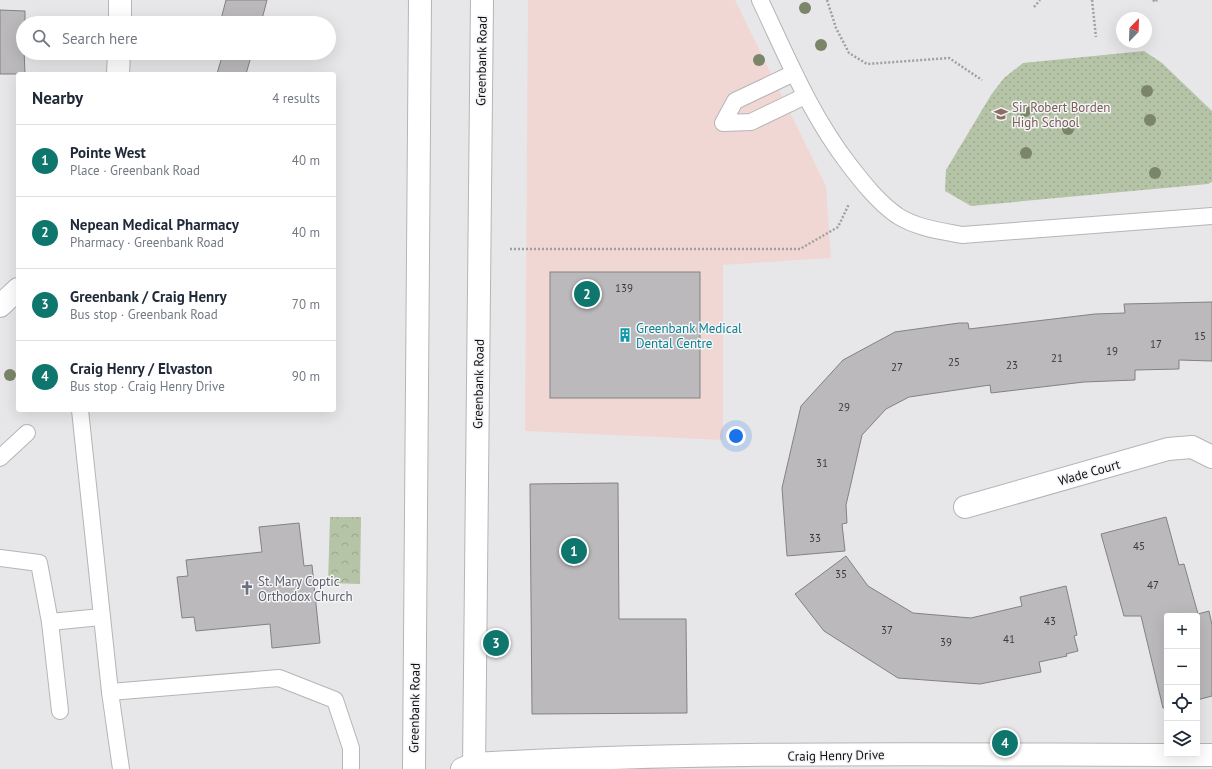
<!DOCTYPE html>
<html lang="en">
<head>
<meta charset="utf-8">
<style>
  body { margin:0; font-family:"PT Sans",sans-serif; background:#f2f2f3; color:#1f2937 }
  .controls { position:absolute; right:12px; bottom:12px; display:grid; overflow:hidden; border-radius:4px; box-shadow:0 4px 16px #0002 }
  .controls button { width:36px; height:36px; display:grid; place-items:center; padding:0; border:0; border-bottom:1px solid #e0e1e3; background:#fff; color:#1f2937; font:20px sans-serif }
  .compass { position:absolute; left:1116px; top:12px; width:36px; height:36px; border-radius:50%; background:#fff; box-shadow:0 4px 16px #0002; rotate:23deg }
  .you { position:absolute; left:736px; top:436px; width:14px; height:14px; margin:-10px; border:3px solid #fff; border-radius:50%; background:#1a73e8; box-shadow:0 0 0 6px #1a73e833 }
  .badge { display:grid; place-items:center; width:26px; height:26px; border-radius:50%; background:#0f766e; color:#fff; font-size:13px; font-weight:700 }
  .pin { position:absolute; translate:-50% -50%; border:2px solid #fff; box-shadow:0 1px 4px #0006 }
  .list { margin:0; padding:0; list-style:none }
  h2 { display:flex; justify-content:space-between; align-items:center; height:52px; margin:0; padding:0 16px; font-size:17px }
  h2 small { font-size:13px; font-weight:400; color:#747a83 }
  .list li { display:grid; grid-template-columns:26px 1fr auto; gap:12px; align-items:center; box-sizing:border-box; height:72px; padding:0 16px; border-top:1px solid #e0e1e3 }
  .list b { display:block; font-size:15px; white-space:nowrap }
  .list p { margin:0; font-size:13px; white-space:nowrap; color:#747a83 }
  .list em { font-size:13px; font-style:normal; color:#747a83 }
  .icon { flex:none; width:22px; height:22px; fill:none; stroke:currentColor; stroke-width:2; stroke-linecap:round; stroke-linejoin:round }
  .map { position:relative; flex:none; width:1212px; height:769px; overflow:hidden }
  .search { position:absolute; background:#fff; box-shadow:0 4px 16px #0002; left:16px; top:16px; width:320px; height:44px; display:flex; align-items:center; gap:10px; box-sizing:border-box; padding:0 14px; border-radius:22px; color:#747a83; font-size:15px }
  .panel { position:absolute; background:#fff; box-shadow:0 4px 16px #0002; left:16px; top:72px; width:320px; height:340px; border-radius:4px }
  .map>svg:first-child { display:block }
  .commercial { fill:#f1d7d4 }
  .grass { fill:url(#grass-dots) }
  .park { fill:url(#park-crowns) }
  .building { fill:#bbb9bb; stroke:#828183 }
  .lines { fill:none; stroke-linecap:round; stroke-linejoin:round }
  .lane-casing { stroke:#b5b4b7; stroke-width:18 }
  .street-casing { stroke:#b5b4b7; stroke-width:24 }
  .secondary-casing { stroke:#b5b4b7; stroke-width:24 }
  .path { stroke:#9f9fa2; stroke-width:2.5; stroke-dasharray:2 2; stroke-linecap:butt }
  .lane { stroke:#fff; stroke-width:16 }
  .street { stroke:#fff; stroke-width:22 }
  .secondary { stroke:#fff; stroke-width:22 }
  .tree { fill:#7b8669 }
  .labels { text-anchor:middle; stroke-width:3; stroke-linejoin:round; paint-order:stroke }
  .number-label { font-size:11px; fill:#3a3a3b }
  .street-label { font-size:13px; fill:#0f0f10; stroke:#f5f4f7 }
  .education-label { font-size:13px; fill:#785e54; stroke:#f5f4f7; text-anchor:start }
  .culture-label { font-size:13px; fill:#0d838f; stroke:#f5f4f7; text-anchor:start }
  .worship-label { font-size:13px; fill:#5b616d; stroke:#f5f4f7; text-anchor:start }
</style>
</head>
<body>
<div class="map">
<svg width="1212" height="769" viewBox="0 0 1212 769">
  <defs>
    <pattern id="grass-dots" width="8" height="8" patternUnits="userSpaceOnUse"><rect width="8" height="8" fill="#b5c3a6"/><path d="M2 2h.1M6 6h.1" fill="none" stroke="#9aa68e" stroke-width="1.8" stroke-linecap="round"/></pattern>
    <pattern id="park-crowns" width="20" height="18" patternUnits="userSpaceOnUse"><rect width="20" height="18" fill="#b5c3a6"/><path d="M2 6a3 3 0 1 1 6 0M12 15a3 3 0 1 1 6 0" fill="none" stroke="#9aa68e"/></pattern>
  </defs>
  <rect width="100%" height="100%" fill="#e7e7ea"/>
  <polygon class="commercial" points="528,0 735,0 826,186 831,258 723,265 723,440 525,431"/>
  <polygon class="grass" points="1144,51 1162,63 1212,111 1212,182 1208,184 971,206 945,191 946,170 991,95 1004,78 1023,63"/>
  <polygon class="park" points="330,517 361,517 360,584 328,583"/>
  <g class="building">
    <polygon points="226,0 267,0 261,23 220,23"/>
    <polygon points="0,10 25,11 25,23 23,23 25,74 0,74"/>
    <polygon points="223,53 252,53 246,74 217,74"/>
    <rect x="550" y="272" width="150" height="126"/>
    <polygon points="1212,302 1212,361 1179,360 1179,369 1135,370 1135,380 1084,382 991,393 990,385 909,397 886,409 862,435 846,505 847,523 842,524 845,551 787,556 782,488 801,406 843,360 895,332 959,323 968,323 969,329 1095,314 1125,313 1124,304"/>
    <polygon points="618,483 619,619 686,619 687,713 532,714 530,484"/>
    <polygon points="1166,517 1179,565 1184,564 1198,614 1209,611 1212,625 1212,696 1197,700 1197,616 1167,616 1167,707 1163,708 1141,616 1124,616 1101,534"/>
    <polygon points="299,523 304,566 312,565 320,643 272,648 270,624 196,631 194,617 182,618 177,577 188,576 186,560 262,552 259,527"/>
    <polygon points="846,556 868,586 913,613 971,618 1022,606 1020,597 1066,586 1077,635 1074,636 1078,651 1066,654 1067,656 1039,662 1041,672 980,684 898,678 824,631 795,594"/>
  </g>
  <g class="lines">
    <defs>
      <g id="lane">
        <path d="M760,0c28,59 50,114 90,166 14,18 29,37 48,50 19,12 43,15 64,19l250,-19"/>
        <polyline points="794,73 735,101 723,123 751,122 805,96"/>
        <polyline points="80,410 110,692 279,678 335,700 351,748 351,769"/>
        <polyline points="0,458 27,433"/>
        <polyline points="0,558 39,563 50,622"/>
        <polyline points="110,692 121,769"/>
        <polyline points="60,711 50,622 101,617"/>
      </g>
      <g id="street">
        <polyline points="120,23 120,0"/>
        <polyline points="118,74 119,53"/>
        <polyline points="0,306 18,289"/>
        <polyline points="965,507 1168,449 1192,447 1212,457"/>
      </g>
      <g id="secondary">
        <polyline points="414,769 420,0"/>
        <path d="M462,769l12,-5c246,-14 492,-9 738,-9"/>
        <polyline points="474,769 482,0"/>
      </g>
    </defs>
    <use href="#lane" class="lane-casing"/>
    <use href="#street" class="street-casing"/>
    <use href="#secondary" class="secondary-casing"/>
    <g class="path">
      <polyline points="827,0 836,28 849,53 867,64 949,58 982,80"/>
      <polyline points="1092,0 1096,37"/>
      <polyline points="1153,0 1155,2 1157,0"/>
      <polyline points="1034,7 1040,0"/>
      <polyline points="510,249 800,249 838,227 849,204"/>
    </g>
    <use href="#lane" class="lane"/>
    <use href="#street" class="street"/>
    <use href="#secondary" class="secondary"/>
  </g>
  <g class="tree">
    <circle cx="805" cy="8" r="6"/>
    <circle cx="821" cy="45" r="6"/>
    <circle cx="759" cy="60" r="6"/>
    <circle cx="1147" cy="91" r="6"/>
    <circle cx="1025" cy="111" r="6"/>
    <circle cx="1150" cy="120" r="6"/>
    <circle cx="1068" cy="129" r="6"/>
    <circle cx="1026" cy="153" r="6"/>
    <circle cx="1155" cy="173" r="6"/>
    <circle cx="10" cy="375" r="6"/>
  </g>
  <defs>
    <symbol id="school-bare" viewBox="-9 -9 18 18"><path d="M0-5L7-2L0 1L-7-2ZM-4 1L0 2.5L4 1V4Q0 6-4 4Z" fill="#8d6e63" stroke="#f5f4f7" stroke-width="2.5" paint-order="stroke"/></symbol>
    <symbol id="building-bare" viewBox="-9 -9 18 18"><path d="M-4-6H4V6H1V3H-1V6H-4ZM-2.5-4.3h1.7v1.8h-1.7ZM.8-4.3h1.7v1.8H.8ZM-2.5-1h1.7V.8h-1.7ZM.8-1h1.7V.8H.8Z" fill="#0f9aa8" stroke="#f5f4f7" stroke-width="2.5" paint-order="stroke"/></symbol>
    <symbol id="church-bare" viewBox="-9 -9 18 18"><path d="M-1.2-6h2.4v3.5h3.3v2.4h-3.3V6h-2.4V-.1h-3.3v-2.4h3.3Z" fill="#6b7280" stroke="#f5f4f7" stroke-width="2.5" paint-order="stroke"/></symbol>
  </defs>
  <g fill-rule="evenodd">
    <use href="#school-bare" x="991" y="104" width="20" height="20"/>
    <use href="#building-bare" x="615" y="325" width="20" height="20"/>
    <use href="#church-bare" x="237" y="578" width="20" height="20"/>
  </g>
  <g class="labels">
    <g class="number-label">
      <text x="624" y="292">139</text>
      <text x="1200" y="340">15</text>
      <text x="1156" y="348">17</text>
      <text x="1112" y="355">19</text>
      <text x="1057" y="362">21</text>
      <text x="954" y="366">25</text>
      <text x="1012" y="369">23</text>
      <text x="897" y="371">27</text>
      <text x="844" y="411">29</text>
      <text x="822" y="467">31</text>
      <text x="815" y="542">33</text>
      <text x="1139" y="550">45</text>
      <text x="841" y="578">35</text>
      <text x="1153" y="589">47</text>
      <text x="1050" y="625">43</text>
      <text x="887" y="634">37</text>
      <text x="1009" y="643">41</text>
      <text x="946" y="646">39</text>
    </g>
    <g class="street-label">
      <text transform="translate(481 61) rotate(-89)" y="5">Greenbank Road</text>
      <text transform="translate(478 384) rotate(-89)" y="5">Greenbank Road</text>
      <text transform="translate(1089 472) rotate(-16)" y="5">Wade Court</text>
      <text transform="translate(414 708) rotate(-89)" y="5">Greenbank Road</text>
      <text transform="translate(836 755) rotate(-1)" y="5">Craig Henry Drive</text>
    </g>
    <g class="education-label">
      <text x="1012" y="112">Sir Robert Borden<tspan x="1012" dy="15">High School</tspan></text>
    </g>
    <g class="culture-label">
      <text x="636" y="333">Greenbank Medical<tspan x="636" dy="15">Dental Centre</tspan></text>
    </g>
    <g class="worship-label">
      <text x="258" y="586">St. Mary Coptic<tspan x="258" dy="15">Orthodox Church</tspan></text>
    </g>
  </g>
</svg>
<div class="controls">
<button>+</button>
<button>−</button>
<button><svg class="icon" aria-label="locate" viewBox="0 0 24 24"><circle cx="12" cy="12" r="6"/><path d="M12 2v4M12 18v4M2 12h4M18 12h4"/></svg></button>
<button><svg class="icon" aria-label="layers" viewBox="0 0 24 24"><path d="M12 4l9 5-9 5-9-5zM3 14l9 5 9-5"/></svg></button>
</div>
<svg class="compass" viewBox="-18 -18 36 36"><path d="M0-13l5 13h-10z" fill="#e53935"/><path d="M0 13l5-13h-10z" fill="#747a83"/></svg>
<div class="you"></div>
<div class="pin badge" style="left:574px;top:551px">1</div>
<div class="pin badge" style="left:587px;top:294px">2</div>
<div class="pin badge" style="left:496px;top:643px">3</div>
<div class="pin badge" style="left:1005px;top:743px">4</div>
<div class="search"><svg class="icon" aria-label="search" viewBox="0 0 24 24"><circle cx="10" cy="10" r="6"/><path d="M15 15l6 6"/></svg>Search here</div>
<section class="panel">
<h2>Nearby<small>4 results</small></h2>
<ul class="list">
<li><span class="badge">1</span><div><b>Pointe West</b><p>Place · Greenbank Road</p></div><em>40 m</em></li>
<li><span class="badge">2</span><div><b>Nepean Medical Pharmacy</b><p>Pharmacy · Greenbank Road</p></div><em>40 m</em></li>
<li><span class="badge">3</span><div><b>Greenbank / Craig Henry</b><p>Bus stop · Greenbank Road</p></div><em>70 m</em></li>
<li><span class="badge">4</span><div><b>Craig Henry / Elvaston</b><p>Bus stop · Craig Henry Drive</p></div><em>90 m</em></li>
</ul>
</section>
</div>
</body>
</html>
